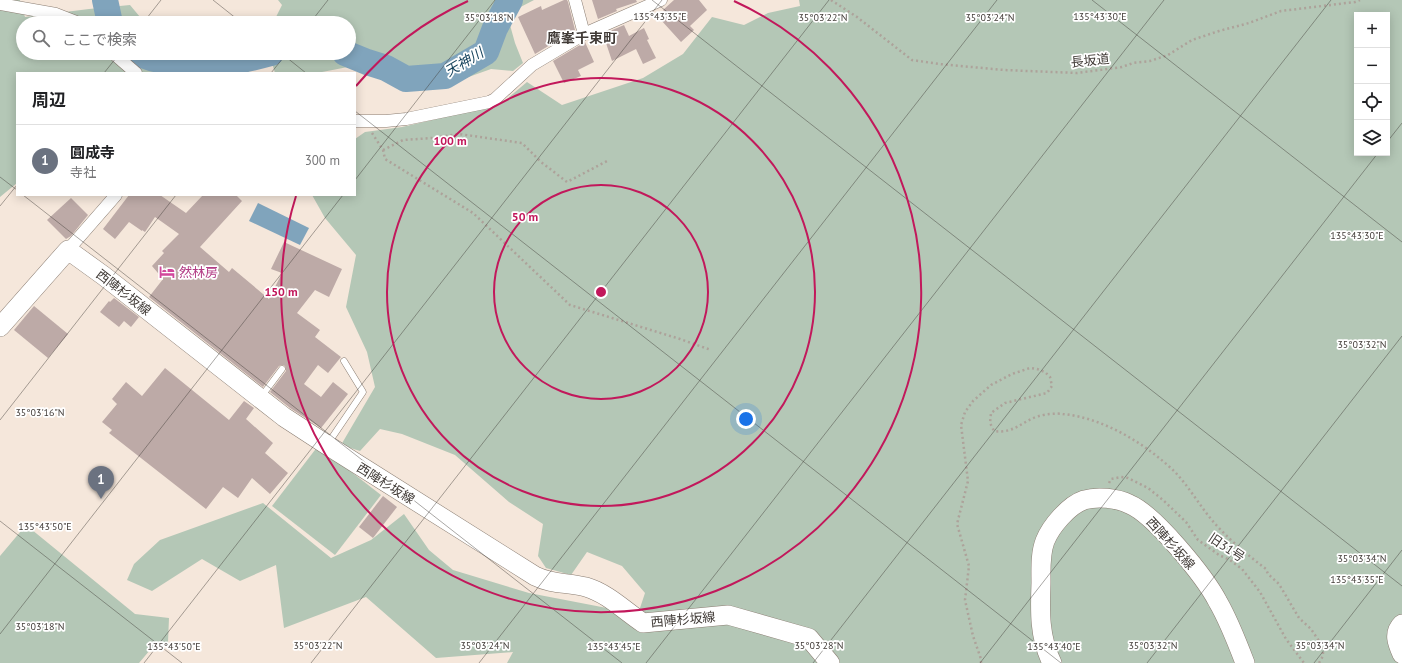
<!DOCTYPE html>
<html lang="ja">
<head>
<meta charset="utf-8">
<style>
  body { margin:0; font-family:"PT Sans","Noto Sans JP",sans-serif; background:#f2f2f2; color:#202124 }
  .controls { position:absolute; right:12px; top:12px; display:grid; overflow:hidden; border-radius:0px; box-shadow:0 2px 10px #0003 }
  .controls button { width:36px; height:36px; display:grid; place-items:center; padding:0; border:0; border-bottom:1px solid #e0e0e0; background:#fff; color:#202124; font:20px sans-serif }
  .you { position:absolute; left:746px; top:419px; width:14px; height:14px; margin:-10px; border:3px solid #fff; border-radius:50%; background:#1a73e8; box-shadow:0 0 0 6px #1a73e833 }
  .badge { display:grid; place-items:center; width:26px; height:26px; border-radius:50%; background:#5c6be3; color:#fff; font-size:13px; font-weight:700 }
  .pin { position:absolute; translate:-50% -33px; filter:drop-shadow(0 1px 2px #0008) }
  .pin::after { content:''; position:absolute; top:21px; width:14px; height:12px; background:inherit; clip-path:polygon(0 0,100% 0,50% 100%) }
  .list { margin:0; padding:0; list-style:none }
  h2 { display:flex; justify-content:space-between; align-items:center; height:52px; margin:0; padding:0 16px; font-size:17px }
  h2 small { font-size:13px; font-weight:400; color:#757577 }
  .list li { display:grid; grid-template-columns:26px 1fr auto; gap:12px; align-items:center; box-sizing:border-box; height:72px; padding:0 16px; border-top:1px solid #e0e0e0 }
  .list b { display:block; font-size:15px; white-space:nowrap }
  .list p { margin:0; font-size:13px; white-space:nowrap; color:#757577 }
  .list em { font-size:13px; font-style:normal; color:#757577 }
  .icon { flex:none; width:22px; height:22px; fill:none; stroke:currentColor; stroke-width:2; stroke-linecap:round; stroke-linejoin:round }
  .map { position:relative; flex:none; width:1402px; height:663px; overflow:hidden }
  .search { position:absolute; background:#fff; box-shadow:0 2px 10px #0003; left:16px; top:16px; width:340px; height:44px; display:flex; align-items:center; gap:10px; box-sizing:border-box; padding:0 14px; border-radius:22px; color:#757577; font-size:15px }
  .panel { position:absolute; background:#fff; box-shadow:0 2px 10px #0003; left:16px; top:72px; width:340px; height:124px; border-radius:0px }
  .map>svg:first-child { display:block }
  .green { fill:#b4c7b6; fill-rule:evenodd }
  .water { fill:#80a4bc }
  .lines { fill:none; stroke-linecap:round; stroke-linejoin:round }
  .river { stroke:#80a4bc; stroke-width:26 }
  .building { fill:#bdaaa7 }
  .lane-casing { stroke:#8a7d72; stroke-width:7 }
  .street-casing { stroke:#8a7d72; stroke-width:13 }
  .primary-casing { stroke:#8a7d72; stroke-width:20 }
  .path { stroke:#ada29a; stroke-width:2.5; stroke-dasharray:2 3; stroke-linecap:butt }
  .lane { stroke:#fff; stroke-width:6 }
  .street { stroke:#fff; stroke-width:12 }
  .primary { stroke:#fff; stroke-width:19 }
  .ticks { fill:none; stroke:#413b37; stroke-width:1; stroke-opacity:0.45 }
  .ring { fill:none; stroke:#c2185b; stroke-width:2 }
  .labels { text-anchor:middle; stroke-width:3.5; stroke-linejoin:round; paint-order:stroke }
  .street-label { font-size:13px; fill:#413b37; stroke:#fff }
  .hotel-label { font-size:13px; fill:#b23c85; stroke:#fff; text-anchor:start }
  .neighbourhood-label { font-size:14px; font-weight:bold; fill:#413b37; stroke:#fff }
  .water-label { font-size:14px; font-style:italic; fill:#113f59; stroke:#fff }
  .ticks-label { font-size:10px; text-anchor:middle; fill:#413b37; stroke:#fff; stroke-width:3.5; stroke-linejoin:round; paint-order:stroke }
  .centre { fill:#c2185b; stroke:#fff; stroke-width:2 }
  .ring-label { font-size:12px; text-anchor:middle; font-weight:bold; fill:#c2185b; stroke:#fff; stroke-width:3.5; stroke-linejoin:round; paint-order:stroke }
</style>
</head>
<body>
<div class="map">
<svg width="1402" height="663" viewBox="0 0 1402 663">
  <rect width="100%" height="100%" fill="#f5e7db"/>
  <g class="green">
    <polygon points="0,0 20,0 25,17 89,9 130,5 145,23 23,23 23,53 237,53 250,73 17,73 17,183 0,197"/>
    <polygon points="278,0 534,0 507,14 515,43 523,63 513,71 491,69 463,79 417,88 353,66 317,73 275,73 269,53 349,53 349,23 273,23 282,5"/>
    <path d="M799,0h603v663h-895l6,-11 -77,6 -70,-61 -82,31 -8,-63 -36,16 -38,-22 -50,32 -25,-11 7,-16 26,-24 103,-37 68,55 40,-18 33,-26 25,36 24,20 76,23 109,21 7,-21 -23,-27 -35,-14 -16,23 -25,-7 -8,-12 5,-32 -34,-22 -54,-47 -53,-21 -22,-5 -20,22 -19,-6 34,-58 -8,-35 -21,-45 10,-52 -31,-37 -13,-23h43v-56l10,-7 37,-5 99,-23 26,-22 35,23 81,-27 40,-24 29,-37 32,8 24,-12 32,-7zM1357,15h30v138h-30z"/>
    <polygon points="318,446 381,495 335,555 272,506"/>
    <polygon points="26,525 135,614 169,618 168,642 150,650 139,663 0,663 0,556"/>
  </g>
  <polygon class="water" points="258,203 309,228 300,245 249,221"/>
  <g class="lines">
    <g class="river">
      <polyline points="105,0 110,23"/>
      <path d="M136,53c46,18 88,13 135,0"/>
      <polyline points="345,53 367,62 386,68 406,79 445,76 486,52 495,28 510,0"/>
    </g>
  </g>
  <g class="building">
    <polygon points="564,0 567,0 568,2 575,30 535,54 518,17 541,6 542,10"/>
    <polygon points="592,0 636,0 637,2 616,9 617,11 598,19"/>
    <polygon points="674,0 699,0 707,10 690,26 694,30 681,42 661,20 667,14 663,10"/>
    <polygon points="624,25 629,36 644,28 649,39 647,40 656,58 643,64 636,49 612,61 603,34"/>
    <polygon points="585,42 594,62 578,70 581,76 564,83 553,61"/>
    <polygon points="129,195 160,195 186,213 203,195 236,195 242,201 200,247 229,272 232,268 269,299 282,273 271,269 284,242 342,269 329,297 315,290 297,313 320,330 315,337 341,357 328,373 318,365 304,384 321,397 333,382 348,394 321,428 290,408 270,392 286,371 285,366 282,365 279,366 263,387 149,297 163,279 152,266 164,253 162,251 179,234 155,217 145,232 142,230 142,231 129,222 115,239 103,229"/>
    <polygon points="71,198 88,215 71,236 66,239 47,220"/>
    <polygon points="114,298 139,317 131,327 124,321 119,327 100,312 109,301 110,302"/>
    <polygon points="34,306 68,334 48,358 14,330"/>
    <polygon points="165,368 229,420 244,401 254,408 246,419 273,443 265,453 288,473 270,494 252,478 238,498 223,487 206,509 109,433 112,430 102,422 117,404 112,399 126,382 142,396"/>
    <polygon points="383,496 397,507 373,538 359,527"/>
  </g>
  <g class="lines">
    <defs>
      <g id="lane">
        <polyline points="261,397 282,369"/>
        <polyline points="329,442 363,392 344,361"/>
      </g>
      <g id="street">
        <polyline points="575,0 584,34"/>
        <polyline points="0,4 56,14 79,23"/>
        <polyline points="113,53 136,73"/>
        <polyline points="355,121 386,121 406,119 489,102 495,99 532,65 584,34 661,0"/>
        <polyline points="68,250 116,195"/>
      </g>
      <g id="primary">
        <path d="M0,327l68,-77 36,26 180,141 43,28 208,131c18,9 32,6 51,11 21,6 39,24 57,36l85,-8 81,23 21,25"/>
        <path d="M1402,624c-9,9 -5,19 0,30"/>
        <path d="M1052,663c-13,-26 -12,-52 -11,-80 0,-14 -1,-29 4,-42 6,-15 24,-36 39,-41 13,-4 33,-2 45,4 25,10 76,73 89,98 11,19 19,40 27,61"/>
      </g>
    </defs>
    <use href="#lane" class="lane-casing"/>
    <use href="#street" class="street-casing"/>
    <use href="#primary" class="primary-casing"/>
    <g class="path">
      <polyline points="831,0 857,17 912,60 939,64 1004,70 1077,73 1122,67 1133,63 1150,61 1168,55 1192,40 1219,31 1249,23 1281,11 1355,2 1360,0"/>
      <polyline points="372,133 383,150 385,159 473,213 570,305 680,339 711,350"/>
      <polyline points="383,150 403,140 432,138 459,134 522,143 541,162 567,182 609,160"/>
      <polyline points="1109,483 1111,479 1121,477 1128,478 1148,488 1163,500 1186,522 1198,540 1219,555 1230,560 1242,569 1260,592 1286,639 1304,663"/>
      <path d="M981,663v-4l-8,-23 -8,-36 4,-34 -12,-42 11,-43 -7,-56 4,-13 8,-11 18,-16 21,-11 18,-6 7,1 8,3 5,5 2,9 -5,7 -42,10 -14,10 -1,10 4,8c20,3 28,-10 45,-15 7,-2 18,-3 24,-2 41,4 83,30 112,58 16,17 27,38 43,55 15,16 31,29 48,42l2,5 11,10 20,34 12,11 12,18v9l-4,7"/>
    </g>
    <use href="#lane" class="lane"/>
    <use href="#street" class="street"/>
    <use href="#primary" class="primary"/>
  </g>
  <path class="ticks" d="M213,0l29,23M652,0l750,586M1092,0l310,242M143,23l18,-23M310,23l18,-23M281,53l25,20M104,73l16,-20M271,73l16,-20M355,111l706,552M1387,142l15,-19M0,177l17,13M355,180l140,-180M23,195l599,468M0,206l17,-21M0,420l176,-225M0,521l182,142M0,634l343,-439M144,663l518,-663M311,663l518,-663M479,663l518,-663M646,663l518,-663M813,663l518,-663M980,663l398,-510M1147,663l255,-327M1314,663l88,-113"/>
  <g class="ring">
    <circle cx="601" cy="292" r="107"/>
    <circle cx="601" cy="292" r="214"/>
    <path d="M356 86A320 320 0 0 1 468 1M734 1A320 320 0 1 1 296 196"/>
  </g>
  <defs>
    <symbol id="hotel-bare" viewBox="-9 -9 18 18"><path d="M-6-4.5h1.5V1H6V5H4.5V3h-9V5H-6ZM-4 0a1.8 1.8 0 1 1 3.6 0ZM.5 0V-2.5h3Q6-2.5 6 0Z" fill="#d1479c" stroke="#fff" stroke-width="2.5" paint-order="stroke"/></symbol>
  </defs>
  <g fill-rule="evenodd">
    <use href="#hotel-bare" x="156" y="261" width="22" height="22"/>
  </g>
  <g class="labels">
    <g class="street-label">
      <text transform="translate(1090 60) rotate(-6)" y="5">長坂道</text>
      <text transform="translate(124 292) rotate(38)" y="5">西陣杉坂線</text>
      <text transform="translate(386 483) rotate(32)" y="5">西陣杉坂線</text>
      <text transform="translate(1171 543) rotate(48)" y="5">西陣杉坂線</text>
      <text transform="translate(1227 547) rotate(34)" y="5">旧31号</text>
      <text transform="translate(683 619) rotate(-5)" y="5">西陣杉坂線</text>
    </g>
    <g class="hotel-label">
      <text x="179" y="277">然林房</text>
    </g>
    <g class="neighbourhood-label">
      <text x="582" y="43">鷹峯千束町</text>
    </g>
    <g class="water-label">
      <text transform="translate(464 62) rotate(-31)" y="5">天神川</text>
    </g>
  </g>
  <g class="ticks-label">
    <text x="660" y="20">135°43'35"E</text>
    <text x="1100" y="20">135°43'30"E</text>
    <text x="990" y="21">35°03'24"N</text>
    <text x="489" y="21">35°03'18"N</text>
    <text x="823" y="21">35°03'22"N</text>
    <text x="1357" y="239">135°43'30"E</text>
    <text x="1362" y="348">35°03'32"N</text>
    <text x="40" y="416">35°03'16"N</text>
    <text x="45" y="530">135°43'50"E</text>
    <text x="1362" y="562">35°03'34"N</text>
    <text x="1357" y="583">135°43'35"E</text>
    <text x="40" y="630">35°03'18"N</text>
    <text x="318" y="649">35°03'22"N</text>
    <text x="485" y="649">35°03'24"N</text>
    <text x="819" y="649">35°03'28"N</text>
    <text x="1153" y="649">35°03'32"N</text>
    <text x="1320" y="649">35°03'34"N</text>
    <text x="174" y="650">135°43'50"E</text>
    <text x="614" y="650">135°43'45"E</text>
    <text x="1054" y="650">135°43'40"E</text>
  </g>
  <circle cx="601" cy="292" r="6" class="centre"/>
  <g class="ring-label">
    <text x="450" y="145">100 m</text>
    <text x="525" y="221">50 m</text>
    <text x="281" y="296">150 m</text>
  </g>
</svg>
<div class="controls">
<button>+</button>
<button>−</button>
<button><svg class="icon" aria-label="locate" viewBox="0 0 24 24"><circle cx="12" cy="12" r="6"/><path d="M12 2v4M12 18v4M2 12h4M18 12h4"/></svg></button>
<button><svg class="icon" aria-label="layers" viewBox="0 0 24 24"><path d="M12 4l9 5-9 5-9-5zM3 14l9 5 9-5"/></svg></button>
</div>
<div class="you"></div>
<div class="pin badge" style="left:101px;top:499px;background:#6b7280">1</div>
<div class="search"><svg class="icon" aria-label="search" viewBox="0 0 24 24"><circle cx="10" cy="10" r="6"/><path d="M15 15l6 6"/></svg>ここで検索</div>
<section class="panel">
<h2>周辺<small></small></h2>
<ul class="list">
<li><span class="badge" style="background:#6b7280">1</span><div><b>圓成寺</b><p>寺社</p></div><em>300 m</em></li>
</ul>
</section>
</div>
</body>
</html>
